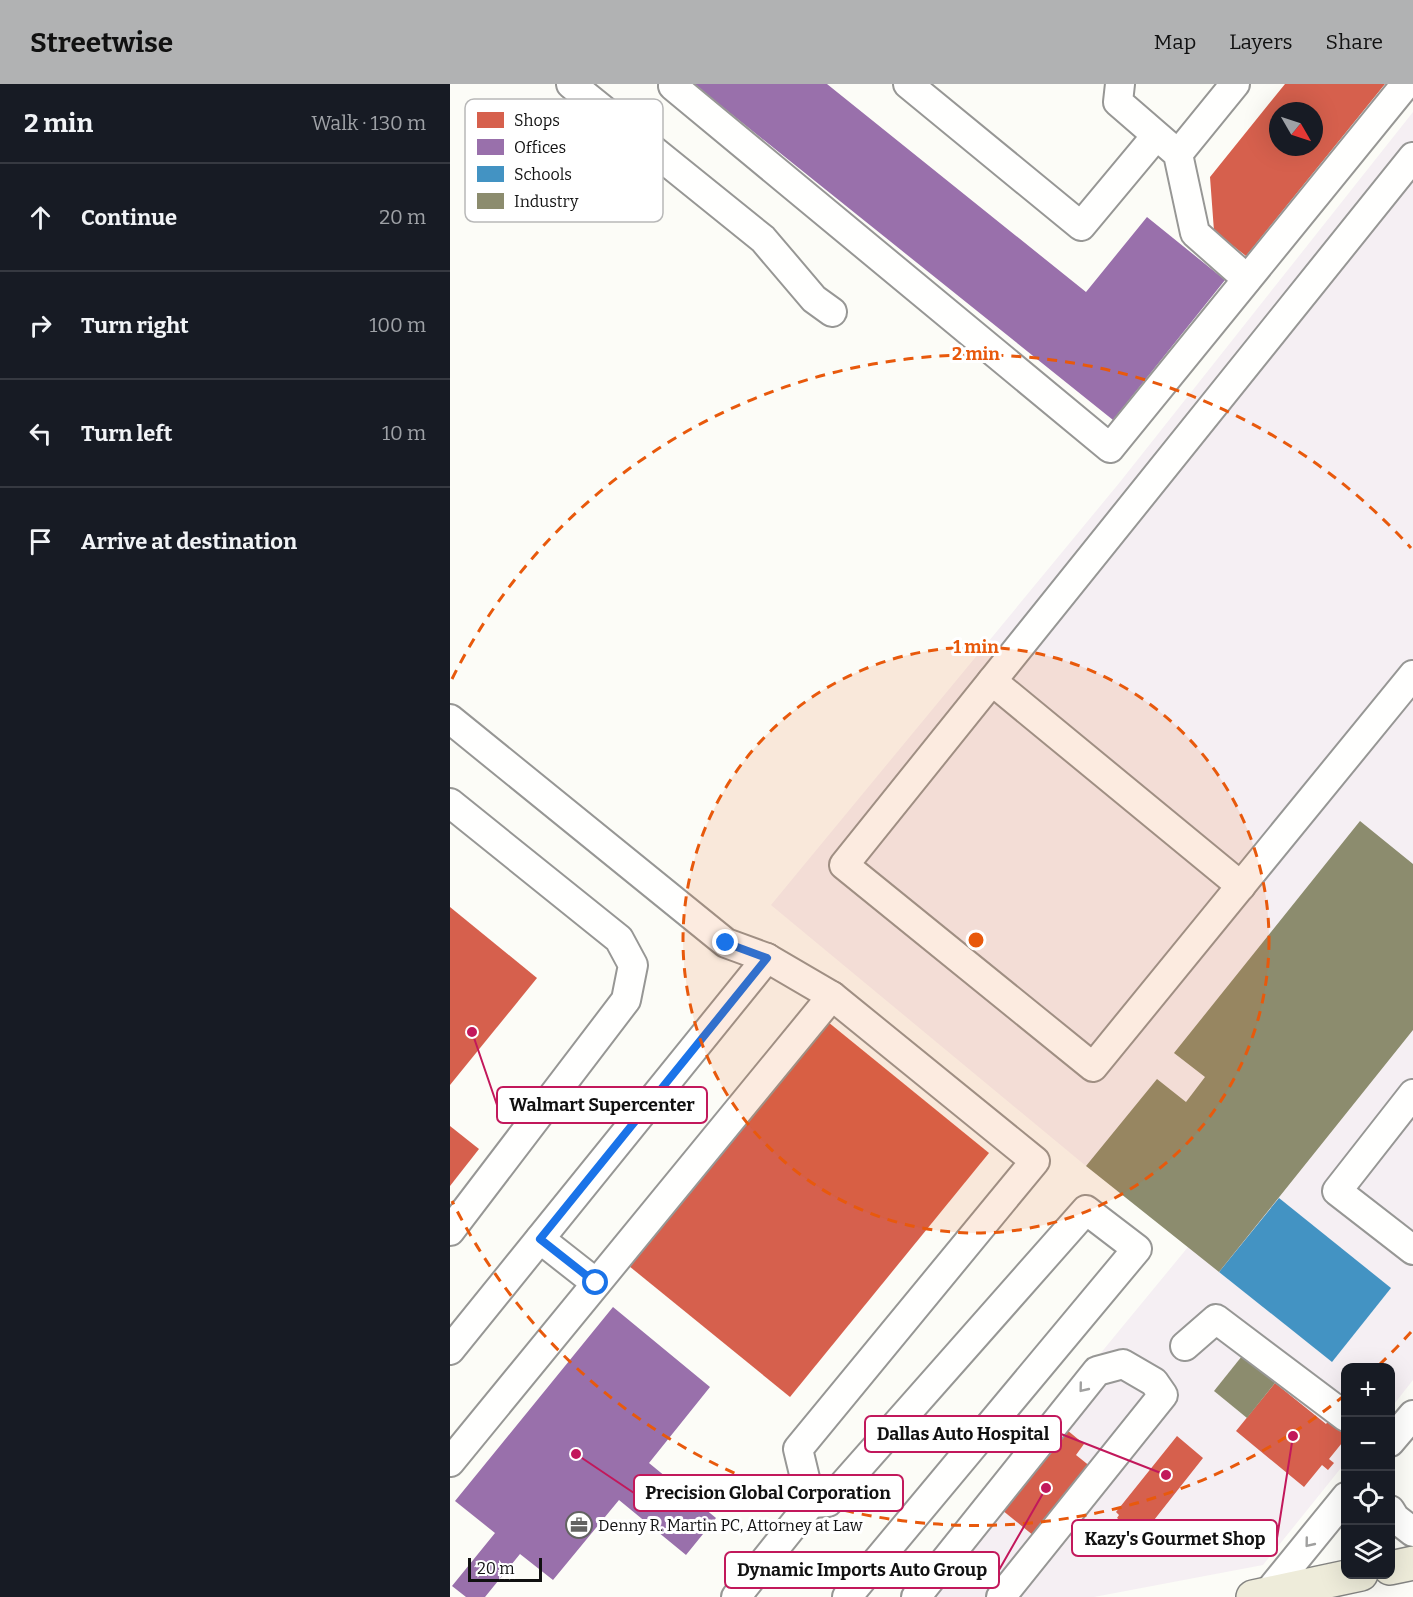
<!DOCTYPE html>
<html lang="en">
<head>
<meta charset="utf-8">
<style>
  body { margin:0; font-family:Bitter,serif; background:#20242c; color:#f1f3f6 }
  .controls { position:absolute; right:18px; bottom:18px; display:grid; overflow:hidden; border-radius:12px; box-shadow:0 6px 24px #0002 }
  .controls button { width:54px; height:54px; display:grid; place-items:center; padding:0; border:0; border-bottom:2px solid #363941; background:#171b24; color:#f1f3f6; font:30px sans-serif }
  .compass { position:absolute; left:819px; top:18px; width:54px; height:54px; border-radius:50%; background:#171b24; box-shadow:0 6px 24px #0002; rotate:129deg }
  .scale { position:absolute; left:18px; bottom:15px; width:74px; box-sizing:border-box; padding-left:6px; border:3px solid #111; border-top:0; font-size:16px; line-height:21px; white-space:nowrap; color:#111; -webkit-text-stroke:4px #fff; paint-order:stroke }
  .stop { position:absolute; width:18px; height:18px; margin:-14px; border:4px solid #1a73e8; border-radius:50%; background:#fff }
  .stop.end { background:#1a73e8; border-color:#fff; box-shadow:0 2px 6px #0008 }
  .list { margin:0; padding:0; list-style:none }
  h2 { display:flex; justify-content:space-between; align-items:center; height:78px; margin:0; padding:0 24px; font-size:26px }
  h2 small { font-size:20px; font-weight:400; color:#9ea1a6 }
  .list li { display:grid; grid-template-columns:39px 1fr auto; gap:18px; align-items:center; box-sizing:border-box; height:108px; padding:0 24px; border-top:2px solid #363941 }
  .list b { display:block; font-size:22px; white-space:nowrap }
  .list em { font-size:20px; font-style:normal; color:#9ea1a6 }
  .icon { flex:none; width:33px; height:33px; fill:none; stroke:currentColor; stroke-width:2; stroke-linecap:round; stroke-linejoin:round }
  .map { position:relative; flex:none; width:963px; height:1513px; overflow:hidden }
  header { display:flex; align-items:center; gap:36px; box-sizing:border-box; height:84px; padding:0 30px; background:#b1b2b3; color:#111 }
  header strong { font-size:28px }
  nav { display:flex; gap:33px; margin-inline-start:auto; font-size:21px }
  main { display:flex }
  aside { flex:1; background:#171b24 }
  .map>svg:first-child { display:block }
  .industrial { fill:#f5eff3 }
  .shops { fill:#d6604d; fill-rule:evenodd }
  .offices { fill:#9970ab }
  .schools { fill:#4393c3 }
  .industry { fill:#8c8c6e }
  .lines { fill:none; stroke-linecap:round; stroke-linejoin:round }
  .minor-casing { stroke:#979795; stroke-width:32 }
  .major-casing { stroke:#848482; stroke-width:36 }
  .minor { stroke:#fffffe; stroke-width:28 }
  .major { stroke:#eeecda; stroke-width:33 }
  .oneway { stroke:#a0a09f }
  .route { stroke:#1a73e8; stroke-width:8 }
  .ring { fill:none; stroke:#e8590c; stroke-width:3; stroke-dasharray:10 8 }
  .labels { text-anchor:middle; stroke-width:6; stroke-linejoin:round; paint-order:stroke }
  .poi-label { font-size:16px; fill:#111; stroke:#fff; text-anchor:start }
  .key { fill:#fff; stroke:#b8b8b8; stroke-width:1.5 }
  .key-label { font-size:16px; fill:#111 }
  .centre { fill:#e8590c; stroke:#fff; stroke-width:3 }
  .ring-label { font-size:18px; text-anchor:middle; font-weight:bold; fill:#e8590c; stroke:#fff; stroke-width:6; stroke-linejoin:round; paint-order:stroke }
  .leader { fill:none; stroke:#c2185b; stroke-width:2 }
  .callout-dot { fill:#c2185b; stroke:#fff; stroke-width:2 }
  .callout { fill:#fff; stroke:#c2185b; stroke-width:2 }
  .callout-label { font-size:18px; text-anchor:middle; font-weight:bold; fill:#111 }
</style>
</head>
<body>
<header>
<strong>Streetwise</strong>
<nav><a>Map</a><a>Layers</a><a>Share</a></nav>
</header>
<main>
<aside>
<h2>2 min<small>Walk · 130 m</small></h2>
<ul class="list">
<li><svg class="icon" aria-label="ahead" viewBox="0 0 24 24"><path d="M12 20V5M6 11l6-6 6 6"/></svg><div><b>Continue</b></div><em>20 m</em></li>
<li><svg class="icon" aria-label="right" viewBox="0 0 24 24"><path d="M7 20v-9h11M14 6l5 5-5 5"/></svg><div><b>Turn right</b></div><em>100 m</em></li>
<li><svg class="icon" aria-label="left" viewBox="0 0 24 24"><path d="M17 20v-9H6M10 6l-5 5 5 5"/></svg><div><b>Turn left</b></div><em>10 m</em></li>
<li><svg class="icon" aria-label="arrive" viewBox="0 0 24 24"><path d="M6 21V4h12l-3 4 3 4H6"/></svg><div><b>Arrive at destination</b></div></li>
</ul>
</aside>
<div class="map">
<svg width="963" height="1513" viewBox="0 0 963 1513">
  <rect width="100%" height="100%" fill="#fcfcf7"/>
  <polygon class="industrial" points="963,28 963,1296 941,1324 940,1284 896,1284 895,1379 813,1481 644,1513 450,1513 738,1163 636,1082 321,821 670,398"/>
  <g class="shops">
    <path d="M835,0h100l-139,172 -32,-25 -4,-54zM828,27h36v36h-36z"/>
    <polygon points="0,823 87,894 0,1001"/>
    <polygon points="378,938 539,1069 340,1313 179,1182"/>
    <polygon points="0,1042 29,1065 0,1102"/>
    <polygon points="825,1299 876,1340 879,1336 896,1350 896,1354 879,1375 884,1379 878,1386 872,1381 854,1403 786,1347"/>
    <polygon points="617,1346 634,1360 626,1371 646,1387 589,1456 552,1426"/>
    <polygon points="727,1352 753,1374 693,1450 689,1447 687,1449 667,1434 669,1431 666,1428"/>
  </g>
  <g class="offices">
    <polygon points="244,0 377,0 636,208 697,133 775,196 663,336"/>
    <polygon points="163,1223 260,1303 199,1379 266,1434 236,1471 169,1416 103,1496 70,1470 35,1513 16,1513 2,1502 45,1449 5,1417"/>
  </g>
  <polygon class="schools" points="829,1114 941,1204 882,1278 769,1188"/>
  <g class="industry">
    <polygon points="910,737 963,780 963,946 769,1188 636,1082 707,995 736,1018 755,993 724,969"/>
    <polygon points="792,1272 825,1299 797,1334 764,1307"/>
  </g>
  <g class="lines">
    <defs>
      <g id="minor">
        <polyline points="121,0 313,155 364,215 382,228"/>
        <polyline points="224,0 223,2 660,364 956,0"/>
        <polyline points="458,0 631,142 706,52"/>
        <polyline points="670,0 668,18 728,70 745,149 797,195"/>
        <polyline points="728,70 785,0"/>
        <polyline points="963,73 394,781 643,983 963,591"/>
        <polyline points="542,597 791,802"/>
        <polyline points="0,635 276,859 317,874"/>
        <polyline points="0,719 169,855 183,881 176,916 0,1147"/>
        <polyline points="963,1010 887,1107 963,1166"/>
        <polyline points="90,1155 146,1199"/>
        <polyline points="735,1262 766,1235 896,1333"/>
        <polyline points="0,1266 317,874 382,912"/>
        <polyline points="940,1358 963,1331"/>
        <polyline points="0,1378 382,912 585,1077 348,1365 361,1419 286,1513"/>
        <polyline points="361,1419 378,1418 636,1126 687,1165 397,1513"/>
        <polyline points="940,1426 945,1434 963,1448"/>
        <polyline points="817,1510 896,1413"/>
        <polyline points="466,1513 647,1287 673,1280 704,1298 713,1311 551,1513"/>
      </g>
      <g id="major">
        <polyline points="940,1484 963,1479"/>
        <polyline points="803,1513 911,1490"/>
      </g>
    </defs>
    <use href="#minor" class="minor-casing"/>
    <use href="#major" class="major-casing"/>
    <use href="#minor" class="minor"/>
    <use href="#major" class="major"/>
  </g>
  <defs><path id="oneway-chevron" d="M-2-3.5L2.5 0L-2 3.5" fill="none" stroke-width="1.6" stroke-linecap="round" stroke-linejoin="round" transform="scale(1.5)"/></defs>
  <g class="oneway">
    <use href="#oneway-chevron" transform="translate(633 1304) rotate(129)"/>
    <use href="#oneway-chevron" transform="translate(859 1459) rotate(129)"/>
  </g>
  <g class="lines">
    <polyline class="route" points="146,1199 90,1155 317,874 276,859"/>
  </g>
  <circle cx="526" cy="856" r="293" fill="#e8590c" fill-opacity=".12"/>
  <g class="ring">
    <circle cx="526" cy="856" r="293"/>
    <path d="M961 1248A586 586 0 0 1 929 1281M895 1311A586 586 0 0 1 2 1117M2 595A586 586 0 0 1 961 464"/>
  </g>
  <defs>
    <symbol id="office-ring" viewBox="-11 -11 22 22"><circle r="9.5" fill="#fff" stroke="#636362" stroke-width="1.5"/><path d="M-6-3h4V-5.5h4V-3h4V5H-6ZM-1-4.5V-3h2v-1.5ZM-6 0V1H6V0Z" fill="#636362"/></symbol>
  </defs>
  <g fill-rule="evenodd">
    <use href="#office-ring" x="114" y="1426" width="30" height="30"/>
  </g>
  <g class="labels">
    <g class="poi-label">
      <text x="148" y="1447">Denny R. Martin PC, Attorney at Law</text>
    </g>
  </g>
  <rect x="15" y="15" width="198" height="123" rx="9" class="key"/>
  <rect x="27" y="28" width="27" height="16" fill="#d6604d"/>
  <rect x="27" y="55" width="27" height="16" fill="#9970ab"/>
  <rect x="27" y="82" width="27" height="16" fill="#4393c3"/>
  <rect x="27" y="109" width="27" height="16" fill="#8c8c6e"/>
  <g class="key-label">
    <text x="64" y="42">Shops</text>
    <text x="64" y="69">Offices</text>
    <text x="64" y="96">Schools</text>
    <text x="64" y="123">Industry</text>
  </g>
  <circle cx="526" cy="856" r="9" class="centre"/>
  <g class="ring-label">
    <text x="526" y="276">2 min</text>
    <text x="526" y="569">1 min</text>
  </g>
  <path class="leader" d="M22 948L47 1021M716 1391L611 1350M126 1370L184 1409M843 1352L827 1454M596 1404L549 1486"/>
  <g class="callout-dot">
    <circle cx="22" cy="948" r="6"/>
    <circle cx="716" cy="1391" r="6"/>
    <circle cx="126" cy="1370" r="6"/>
    <circle cx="843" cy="1352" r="6"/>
    <circle cx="596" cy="1404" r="6"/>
  </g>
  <g class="callout">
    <rect x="47" y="1003" width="210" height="36" rx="6"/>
    <rect x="415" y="1332" width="196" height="36" rx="6"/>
    <rect x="184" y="1391" width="269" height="36" rx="6"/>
    <rect x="622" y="1436" width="205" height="36" rx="6"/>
    <rect x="275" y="1468" width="274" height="36" rx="6"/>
  </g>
  <g class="callout-label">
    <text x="152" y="1027">Walmart Supercenter</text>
    <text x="513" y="1356">Dallas Auto Hospital</text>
    <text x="318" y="1415">Precision Global Corporation</text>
    <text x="725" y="1461">Kazy's Gourmet Shop</text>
    <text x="412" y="1492">Dynamic Imports Auto Group</text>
  </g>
</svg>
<div class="controls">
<button>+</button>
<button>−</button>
<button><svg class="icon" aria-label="locate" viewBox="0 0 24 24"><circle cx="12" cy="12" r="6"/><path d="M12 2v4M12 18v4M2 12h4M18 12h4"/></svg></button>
<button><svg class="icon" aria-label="layers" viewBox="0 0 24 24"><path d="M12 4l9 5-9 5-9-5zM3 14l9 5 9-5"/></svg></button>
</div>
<svg class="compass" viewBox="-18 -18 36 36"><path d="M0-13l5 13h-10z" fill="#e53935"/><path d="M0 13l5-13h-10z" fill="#9ea1a6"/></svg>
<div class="scale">20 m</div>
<div class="stop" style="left:146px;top:1199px"></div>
<div class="stop end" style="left:276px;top:859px"></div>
</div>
</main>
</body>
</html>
